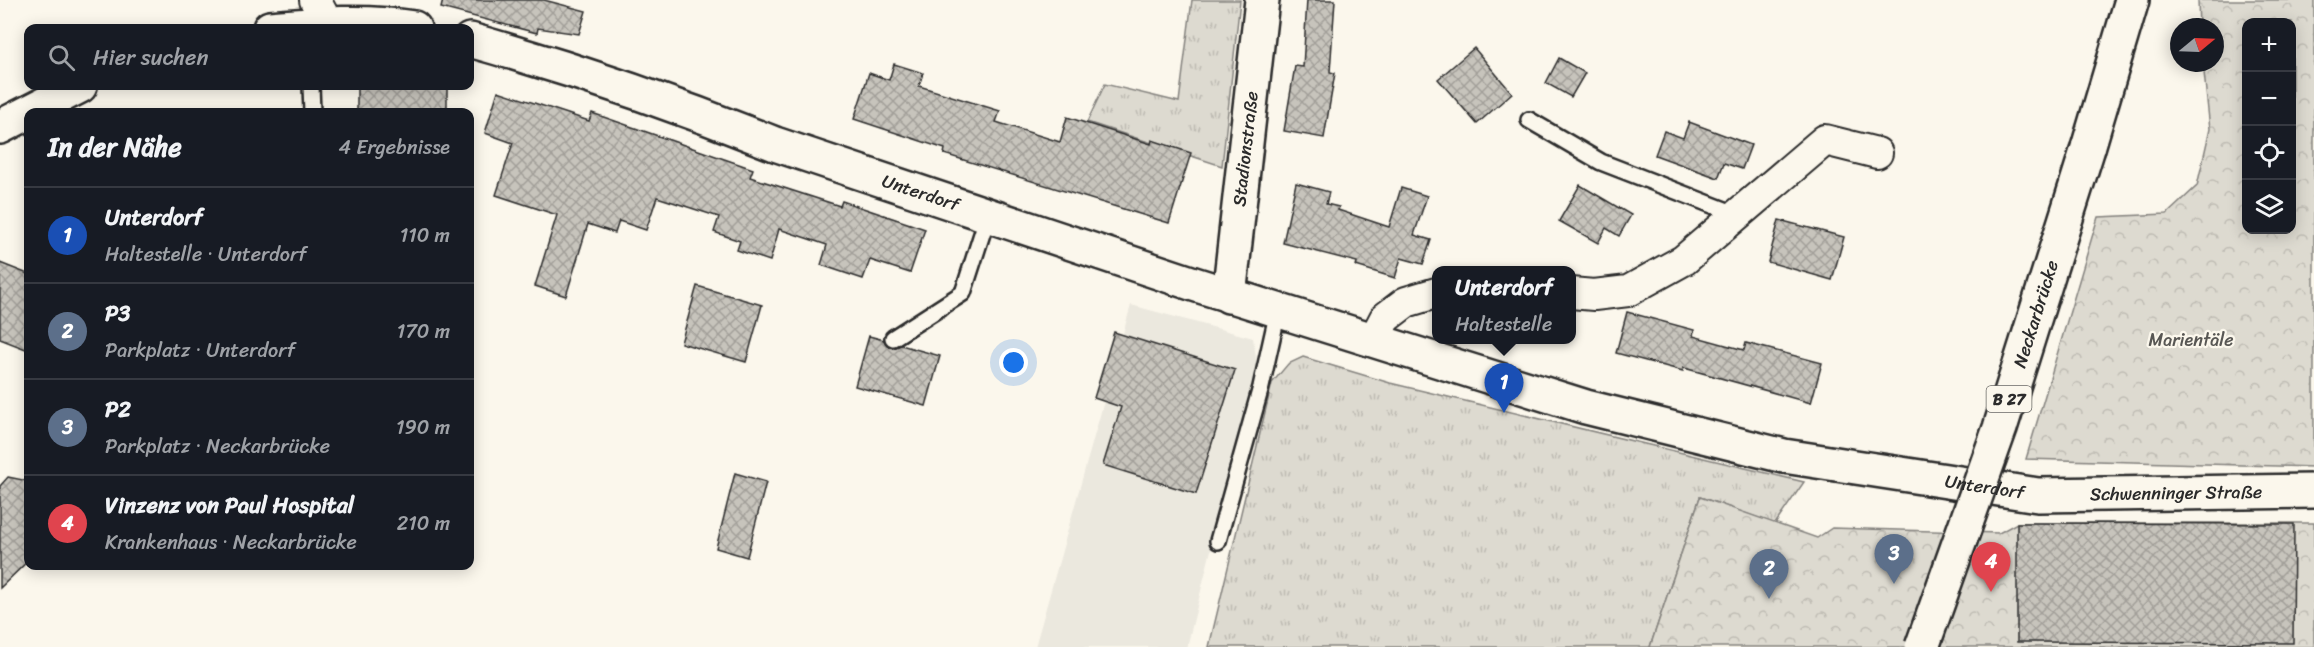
<!DOCTYPE html>
<html lang="de">
<head>
<meta charset="utf-8">
<style>
  body { margin:0; font-family:Sriracha,sans-serif; background:#20242c; color:#f1f3f6 }
  .controls { position:absolute; right:18px; top:18px; display:grid; overflow:hidden; border-radius:12px; box-shadow:0 3px 15px #0003 }
  .controls button { width:54px; height:54px; display:grid; place-items:center; padding:0; border:0; border-bottom:2px solid #363941; background:#171b24; color:#f1f3f6; font:30px sans-serif }
  .compass { position:absolute; left:2170px; top:18px; width:54px; height:54px; border-radius:50%; background:#171b24; box-shadow:0 3px 15px #0003; rotate:71deg }
  .you { position:absolute; left:1014px; top:363px; width:21px; height:21px; margin:-15px; border:4px solid #fff; border-radius:50%; background:#1a73e8; box-shadow:0 0 0 9px #1a73e833 }
  .badge { display:grid; place-items:center; width:39px; height:39px; border-radius:50%; background:#0b8043; color:#fff; font-size:20px; font-weight:700 }
  .pin { position:absolute; translate:-50% -50px; filter:drop-shadow(0 2px 3px #0008) }
  .pin::after { content:''; position:absolute; top:32px; width:21px; height:18px; background:inherit; clip-path:polygon(0 0,100% 0,50% 100%) }
  .popup { position:absolute; left:1432px; top:266px; width:144px; height:78px; box-sizing:border-box; display:grid; place-content:center; border-radius:12px; background:#171b24; filter:drop-shadow(0 2px 4px #0005); font-size:20px; white-space:nowrap; color:#9ea1a6 }
  .popup b { font-size:22px; color:#f1f3f6 }
  .popup::after { content:''; position:absolute; left:50%; top:100%; margin-left:-12px; border:12px solid transparent; border-top-color:#171b24 }
  .list { margin:0; padding:0; list-style:none }
  h2 { display:flex; justify-content:space-between; align-items:center; height:78px; margin:0; padding:0 24px; font-size:26px }
  h2 small { font-size:20px; font-weight:400; color:#9ea1a6 }
  .list li { display:grid; grid-template-columns:39px 1fr auto; gap:18px; align-items:center; box-sizing:border-box; height:96px; padding:0 24px; border-top:2px solid #363941 }
  .list b { display:block; font-size:22px; white-space:nowrap }
  .list p { margin:0; font-size:20px; white-space:nowrap; color:#9ea1a6 }
  .list em { font-size:20px; font-style:normal; color:#9ea1a6 }
  .icon { flex:none; width:33px; height:33px; fill:none; stroke:currentColor; stroke-width:2; stroke-linecap:round; stroke-linejoin:round }
  .map { position:relative; flex:none; width:2314px; height:647px; overflow:hidden }
  .search { position:absolute; background:#171b24; box-shadow:0 3px 15px #0003; left:24px; top:24px; width:450px; height:66px; display:flex; align-items:center; gap:15px; box-sizing:border-box; padding:0 21px; border-radius:12px; color:#9ea1a6; font-size:22px }
  .panel { position:absolute; background:#171b24; box-shadow:0 3px 15px #0003; left:24px; top:108px; width:450px; height:462px; border-radius:12px }
  .map>svg:first-child { display:block }
  .built { fill:#ebe8de }
  .grass { fill:url(#grass-tufts); stroke:#84827e; stroke-width:1.5 }
  .park { fill:url(#park-crowns); stroke:#84827e; stroke-width:1.5; fill-rule:evenodd }
  .building { fill:url(#building-cross-hatch); stroke:#2b2b2b; stroke-width:1.5 }
  .lines { fill:none; stroke-linecap:round; stroke-linejoin:round }
  .service-casing { stroke:#2b2b2b; stroke-width:20 }
  .minor-casing { stroke:#2b2b2b; stroke-width:34 }
  .tertiary-casing { stroke:#2b2b2b; stroke-width:38 }
  .primary-casing { stroke:#2b2b2b; stroke-width:38 }
  .service { stroke:#fbf7ec; stroke-width:15 }
  .minor { stroke:#fbf7ec; stroke-width:30 }
  .tertiary { stroke:#fbf7ec; stroke-width:33 }
  .primary { stroke:#fbf7ec; stroke-width:33 }
  .primary-bridge-casing { stroke:#2b2b2b; stroke-width:38; stroke-linecap:butt }
  .primary-bridge { stroke:#fbf7ec; stroke-width:33 }
  .labels { text-anchor:middle; stroke-width:4.5; stroke-linejoin:round; paint-order:stroke }
  .shield { fill:#fbf7ec; stroke:#696865; stroke-width:1.5 }
  .shield-label { font-size:16px; font-weight:bold; fill:#2b2b2b }
  .street-label { font-size:18px; fill:#2b2b2b; stroke:#fbf7ec }
  .park-label { font-size:18px; fill:#585754; stroke:#fbf7ec }
</style>
</head>
<body>
<div class="map">
<svg width="2314" height="647" viewBox="0 0 2314 647">
  <defs>
    <pattern id="grass-tufts" width="24" height="20" patternUnits="userSpaceOnUse" patternTransform="scale(1.5)"><rect width="24" height="20" fill="#dddad0"/><path d="M3 7l-1-3M5 7V3M7 7l1-3M15 17l-1-3M17 17v-4M19 17l1-3" fill="none" stroke="#bebbb3"/></pattern>
    <pattern id="park-crowns" width="20" height="18" patternUnits="userSpaceOnUse" patternTransform="scale(1.5)"><rect width="20" height="18" fill="#dddad0"/><path d="M2 6a3 3 0 1 1 6 0M12 15a3 3 0 1 1 6 0" fill="none" stroke="#bebbb3"/></pattern>
    <pattern id="building-cross-hatch" width="8" height="8" patternUnits="userSpaceOnUse" patternTransform="scale(1.5)"><rect width="8" height="8" fill="#c7c4bc"/><path d="M0 0l8 8M0 8l8-8" fill="none" stroke="#a29f99"/></pattern>
  </defs>
  <rect width="100%" height="100%" fill="#fbf7ec"/>
  <filter id="ink" filterUnits="userSpaceOnUse"><feTurbulence type="fractalNoise" baseFrequency=".0167" numOctaves="2"/><feDisplacementMap in="SourceGraphic" scale="12" xChannelSelector="R" yChannelSelector="G"/><feConvolveMatrix kernelMatrix="1 2 1 2 8 2 1 2 1" color-interpolation-filters="sRGB"/></filter>
  <g filter="url(#ink)">
    <polygon class="built" points="1131,305 1253,338 1257,364 1187,647 1035,647"/>
    <g class="grass">
      <polygon points="1192,0 1240,0 1222,166 1087,122 1105,84 1179,102"/>
      <polygon points="1303,357 1390,383 1804,482 1775,524 1700,497 1650,647 1209,647 1272,383 1288,364"/>
    </g>
    <g class="park">
      <path d="M2198,0h116v467l-288,-8 72,-242 69,-3 30,-28 13,-57 -7,-66h12v-36h-16zM2246,22h46v208h-46z"/>
      <polygon points="1700,497 1817,538 1832,528 1999,533 2017,523 2314,523 2314,647 1650,647"/>
    </g>
    <g class="building">
      <polygon points="443,0 544,0 586,11 579,34 538,28 537,33 441,8"/>
      <polygon points="1307,0 1335,0 1330,72 1335,73 1324,138 1284,131 1295,66 1303,67"/>
      <polygon points="1474,48 1512,93 1477,124 1438,79"/>
      <polygon points="1559,58 1585,73 1571,97 1546,83"/>
      <polygon points="894,64 923,73 919,86 1000,111 996,122 1060,142 1067,117 1151,144 1152,140 1191,153 1169,223 944,154 945,149 854,119 869,73 889,80"/>
      <rect x="357" y="86" width="90" height="26"/>
      <polygon points="498,91 589,121 592,113 753,169 750,177 840,206 842,201 925,229 910,273 870,260 863,279 821,265 827,245 779,229 770,261 737,250 740,241 714,232 719,217 657,197 646,230 619,221 615,233 588,224 566,296 535,286 557,215 496,195 513,143 485,133"/>
      <polygon points="1689,122 1751,145 1742,169 1724,163 1718,178 1655,155 1664,131 1683,138"/>
      <polygon points="1296,183 1329,192 1326,204 1339,207 1338,210 1389,227 1401,188 1427,196 1414,235 1431,240 1423,264 1401,258 1395,278 1356,266 1357,262 1283,243"/>
      <polygon points="1580,185 1631,215 1619,236 1606,228 1598,243 1559,221"/>
      <polygon points="1779,220 1844,237 1832,280 1768,262"/>
      <polygon points="0,263 28,274 28,350 0,339"/>
      <polygon points="697,286 762,305 746,362 681,343"/>
      <polygon points="1627,312 1694,330 1693,336 1744,350 1746,343 1822,363 1811,403 1684,368 1683,371 1616,353"/>
      <polygon points="1114,332 1235,370 1196,494 1103,465 1121,407 1094,398"/>
      <polygon points="869,336 884,340 889,347 894,348 901,345 940,356 926,406 855,386"/>
      <polygon points="735,473 766,482 747,557 716,548"/>
      <polygon points="8,477 28,481 28,561 0,588 0,486"/>
      <polygon points="2017,523 2294,524 2293,643 2017,642"/>
    </g>
    <g class="lines">
      <defs>
        <g id="service">
          <polyline points="311,86 312,112"/>
          <polyline points="1529,120 1601,162 1738,215"/>
          <polyline points="893,338 963,293 988,215"/>
          <polyline points="1218,541 1261,387 1278,311"/>
        </g>
        <g id="minor">
          <polyline points="315,0 328,24"/>
          <polyline points="1571,293 1594,295 1628,291 1684,260 1825,140 1877,153"/>
          <polyline points="1373,341 1385,318 1406,302 1436,293"/>
        </g>
        <g id="tertiary">
          <path d="M270,28c48,-4 96,-8 144,0"/>
          <path id="s1" d="M470,40c103,29 205,64 305,104l419,140 392,123 198,49 254,39 276,-4"/>
          <polyline points="0,127 80,86"/>
          <path id="s2" d="M1229,296l33,-296"/>
        </g>
        <polyline id="primary" points="2088,148 2132,0"/>
      </defs>
      <use href="#service" class="service-casing"/>
      <use href="#minor" class="minor-casing"/>
      <use href="#tertiary" class="tertiary-casing"/>
      <use href="#primary" class="primary-casing"/>
      <use href="#service" class="service"/>
      <use href="#minor" class="minor"/>
      <use href="#tertiary" class="tertiary"/>
      <use href="#primary" class="primary"/>
      <defs>
        <g id="primary-bridge">
          <path id="s3" d="M1922,647l78,-219 88,-280"/>
        </g>
      </defs>
      <use href="#primary-bridge" class="primary-bridge-casing"/>
      <use href="#primary-bridge" class="primary-bridge"/>
    </g>
  </g>
  <g class="labels">
    <rect class="shield" x="1986.5" y="386" width="45" height="26" rx="4.5"/>
    <g class="shield-label">
      <text x="2009" y="405">B 27</text>
    </g>
    <g class="street-label">
      <text dy="6" stroke="none"><textPath href="#s2" startOffset="148">Stadionstraße</textPath></text>
      <text dy="6" stroke="none"><textPath href="#s1" startOffset="476">Unterdorf</textPath></text>
      <text dy="6" stroke="none"><textPath href="#s3" startOffset="352">Neckarbrücke</textPath></text>
      <text dy="6" stroke="none"><textPath href="#s1" startOffset="1582">Unterdorf</textPath></text>
      <text dy="6" stroke="none"><textPath href="#s1" startOffset="1774">Schwenninger Straße</textPath></text>
    </g>
    <g class="park-label">
      <text x="2191" y="346">Marientäle</text>
    </g>
  </g>
</svg>
<div class="controls">
<button>+</button>
<button>−</button>
<button><svg class="icon" aria-label="locate" viewBox="0 0 24 24"><circle cx="12" cy="12" r="6"/><path d="M12 2v4M12 18v4M2 12h4M18 12h4"/></svg></button>
<button><svg class="icon" aria-label="layers" viewBox="0 0 24 24"><path d="M12 4l9 5-9 5-9-5zM3 14l9 5 9-5"/></svg></button>
</div>
<svg class="compass" viewBox="-18 -18 36 36"><path d="M0-13l5 13h-10z" fill="#e53935"/><path d="M0 13l5-13h-10z" fill="#9ea1a6"/></svg>
<div class="you"></div>
<div class="pin badge" style="left:1504px;top:413px;background:#1a4fb4">1</div>
<div class="popup"><b>Unterdorf</b>Haltestelle</div>
<div class="pin badge" style="left:1769px;top:599px;background:#5c6f8a">2</div>
<div class="pin badge" style="left:1894px;top:584px;background:#5c6f8a">3</div>
<div class="pin badge" style="left:1991px;top:592px;background:#e0444e">4</div>
<div class="search"><svg class="icon" aria-label="search" viewBox="0 0 24 24"><circle cx="10" cy="10" r="6"/><path d="M15 15l6 6"/></svg>Hier suchen</div>
<section class="panel">
<h2>In der Nähe<small>4 Ergebnisse</small></h2>
<ul class="list">
<li><span class="badge" style="background:#1a4fb4">1</span><div><b>Unterdorf</b><p>Haltestelle · Unterdorf</p></div><em>110 m</em></li>
<li><span class="badge" style="background:#5c6f8a">2</span><div><b>P3</b><p>Parkplatz · Unterdorf</p></div><em>170 m</em></li>
<li><span class="badge" style="background:#5c6f8a">3</span><div><b>P2</b><p>Parkplatz · Neckarbrücke</p></div><em>190 m</em></li>
<li><span class="badge" style="background:#e0444e">4</span><div><b>Vinzenz von Paul Hospital</b><p>Krankenhaus · Neckarbrücke</p></div><em>210 m</em></li>
</ul>
</section>
</div>
</body>
</html>
